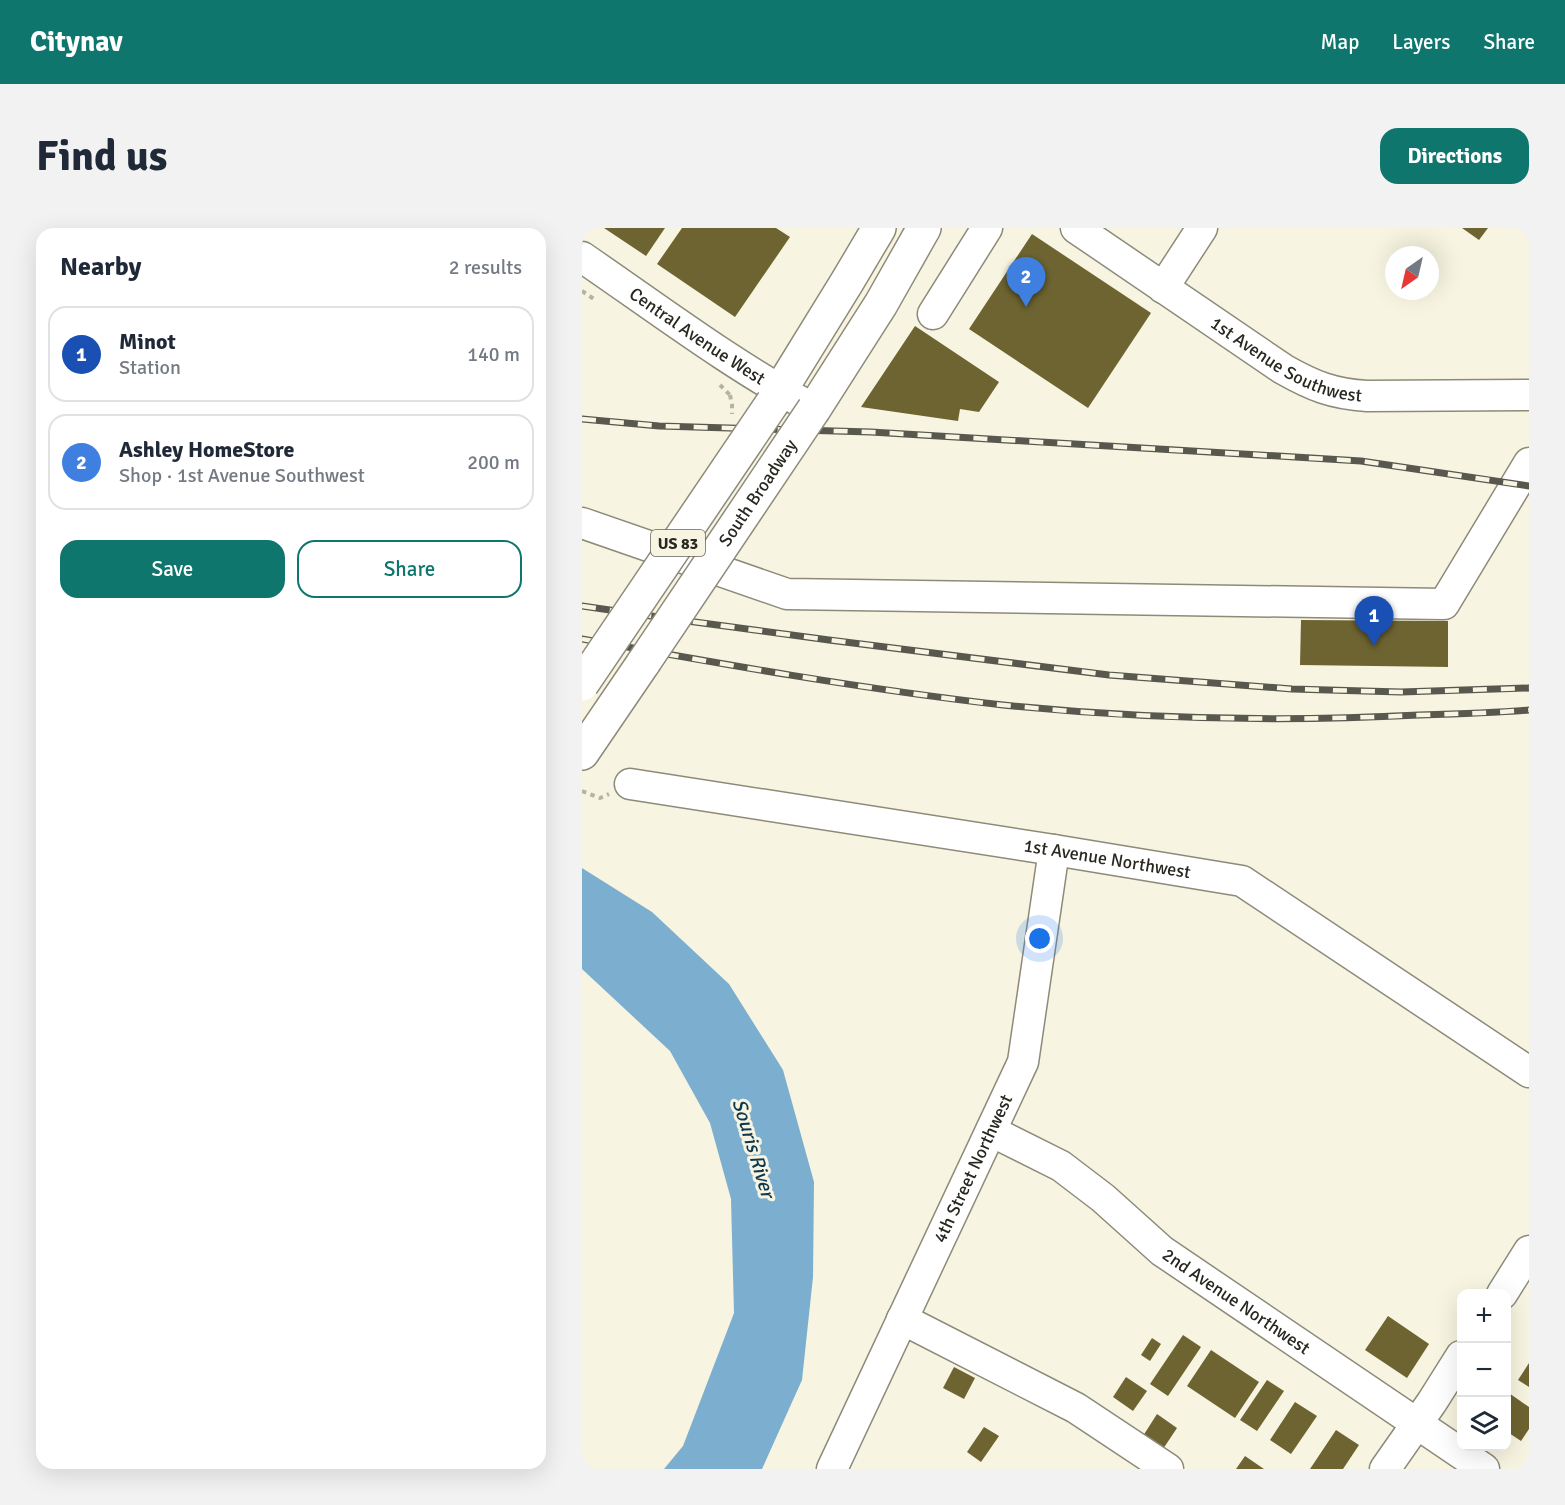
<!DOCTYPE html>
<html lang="en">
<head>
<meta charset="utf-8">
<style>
  body { margin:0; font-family:Signika,sans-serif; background:#f2f2f3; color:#1f2937 }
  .controls { position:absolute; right:18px; bottom:18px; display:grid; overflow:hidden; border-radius:12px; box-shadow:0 6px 24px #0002 }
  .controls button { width:54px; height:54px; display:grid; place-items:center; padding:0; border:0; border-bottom:2px solid #e0e1e3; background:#fff; color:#1f2937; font:30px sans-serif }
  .compass { position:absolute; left:803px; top:18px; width:54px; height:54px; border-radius:50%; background:#fff; box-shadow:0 6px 24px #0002; rotate:214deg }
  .you { position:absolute; left:458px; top:711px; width:21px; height:21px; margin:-15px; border:4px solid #fff; border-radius:50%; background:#1a73e8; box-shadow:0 0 0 9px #1a73e833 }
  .badge { display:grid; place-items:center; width:39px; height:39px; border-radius:50%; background:#0f766e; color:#fff; font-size:20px; font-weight:700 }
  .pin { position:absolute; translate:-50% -50px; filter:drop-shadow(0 2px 3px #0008) }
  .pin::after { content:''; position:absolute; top:32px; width:21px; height:18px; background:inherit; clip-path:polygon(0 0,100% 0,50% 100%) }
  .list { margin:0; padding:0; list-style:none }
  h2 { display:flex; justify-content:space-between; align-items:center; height:78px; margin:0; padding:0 24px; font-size:26px }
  h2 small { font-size:20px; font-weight:400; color:#747a83 }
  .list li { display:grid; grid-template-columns:39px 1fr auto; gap:18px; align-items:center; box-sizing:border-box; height:96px; margin:0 12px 12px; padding:0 12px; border:2px solid #e0e1e3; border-radius:18px }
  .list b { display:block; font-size:22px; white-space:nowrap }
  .list p { margin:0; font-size:20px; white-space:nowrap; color:#747a83 }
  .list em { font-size:20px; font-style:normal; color:#747a83 }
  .actions { display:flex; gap:12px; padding:18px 24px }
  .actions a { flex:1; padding:14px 0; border:2px solid #0f766e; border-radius:18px; text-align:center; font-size:21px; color:#0f766e }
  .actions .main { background:#0f766e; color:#fff }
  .icon { flex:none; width:33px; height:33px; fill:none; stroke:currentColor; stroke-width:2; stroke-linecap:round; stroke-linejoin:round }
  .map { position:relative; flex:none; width:947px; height:1241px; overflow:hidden; border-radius:18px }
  header { display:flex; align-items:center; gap:36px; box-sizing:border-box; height:84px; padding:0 30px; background:#0f766e; color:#fff }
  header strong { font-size:28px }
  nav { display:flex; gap:33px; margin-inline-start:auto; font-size:21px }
  .intro { display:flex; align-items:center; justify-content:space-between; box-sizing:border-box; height:144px; padding:0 36px }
  h1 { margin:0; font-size:42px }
  .button { padding:15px 27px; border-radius:18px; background:#0f766e; color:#fff; font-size:21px; font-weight:700 }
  main { display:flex; gap:36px; padding:0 36px }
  aside { flex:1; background:#fff; border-radius:18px; box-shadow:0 6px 24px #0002 }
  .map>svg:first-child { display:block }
  .water { fill:#7caecf }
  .building { fill:#6e6431 }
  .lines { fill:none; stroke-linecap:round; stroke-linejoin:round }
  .minor-casing { stroke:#8e8a7a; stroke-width:33 }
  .major-casing { stroke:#8e8a7a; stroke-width:36 }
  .path { stroke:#b5b3a4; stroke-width:4; stroke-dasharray:4.5 4.5; stroke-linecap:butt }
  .minor { stroke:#fff; stroke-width:30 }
  .major { stroke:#fff; stroke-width:33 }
  .rail-casing { stroke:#59584e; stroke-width:7 }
  .rail { stroke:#f7f4e1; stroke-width:4.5; stroke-dasharray:14; stroke-linecap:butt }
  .major-bridge-casing { stroke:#8e8a7a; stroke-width:36; stroke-linecap:butt }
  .path-bridge { stroke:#b5b3a4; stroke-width:4; stroke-dasharray:4.5 4.5; stroke-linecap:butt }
  .major-bridge { stroke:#fff; stroke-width:33 }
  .labels { text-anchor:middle; stroke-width:6; stroke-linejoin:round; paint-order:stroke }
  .shield { fill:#f7f4e1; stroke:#66645a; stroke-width:1.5 }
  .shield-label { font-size:16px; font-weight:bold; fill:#282720 }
  .street-label { font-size:18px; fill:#282720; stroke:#f7f4e1 }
  .water-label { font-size:20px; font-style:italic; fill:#0e384f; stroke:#f7f4e1 }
</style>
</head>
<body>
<header>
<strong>Citynav</strong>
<nav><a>Map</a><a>Layers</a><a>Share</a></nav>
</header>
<div class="intro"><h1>Find us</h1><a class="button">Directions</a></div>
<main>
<aside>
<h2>Nearby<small>2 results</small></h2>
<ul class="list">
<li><span class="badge" style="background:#1a4fb4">1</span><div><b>Minot</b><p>Station</p></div><em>140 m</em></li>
<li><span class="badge" style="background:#3f7fe0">2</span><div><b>Ashley HomeStore</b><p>Shop · 1st Avenue Southwest</p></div><em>200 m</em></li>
</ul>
<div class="actions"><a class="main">Save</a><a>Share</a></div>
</aside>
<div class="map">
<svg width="947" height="1241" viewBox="0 0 947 1241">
  <rect width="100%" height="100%" fill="#f7f4e1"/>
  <polygon class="water" points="0,640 70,684 147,756 201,842 232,954 231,1049 220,1152 180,1241 82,1241 101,1218 152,1085 149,971 128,895 88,823 0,741"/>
  <g class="building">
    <polygon points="22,0 83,0 64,28"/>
    <polygon points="100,0 194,0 208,9 153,89 75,36"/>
    <polygon points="880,0 906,0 897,12"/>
    <polygon points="450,6 569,85 506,180 387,101"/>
    <polygon points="333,98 417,154 397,184 378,181 376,193 279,179"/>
    <polygon points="719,392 866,393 866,439 718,437"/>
    <polygon points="806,1088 847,1116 825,1150 783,1122"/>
    <polygon points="601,1107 619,1119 586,1168 568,1156"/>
    <polygon points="570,1110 579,1116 568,1133 559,1127"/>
    <polygon points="629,1122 677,1154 653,1190 605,1158"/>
    <polygon points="947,1135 947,1159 936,1152"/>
    <polygon points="372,1139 393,1150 382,1171 361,1160"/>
    <polygon points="544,1149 565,1163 551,1183 531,1169"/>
    <polygon points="685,1152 702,1163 675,1203 658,1192"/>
    <polygon points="924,1163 947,1179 947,1201 939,1213 924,1203"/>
    <polygon points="713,1174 735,1188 709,1226 688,1212"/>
    <polygon points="575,1186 595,1200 581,1221 561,1208"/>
    <polygon points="402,1199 417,1208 399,1234 385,1224"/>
    <polygon points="754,1202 777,1217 761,1241 728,1241"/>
    <polygon points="663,1228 682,1241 654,1241"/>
  </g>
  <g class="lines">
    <defs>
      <g id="minor">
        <path id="s1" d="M494,0l207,141c30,17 50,25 84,27l162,-1"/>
        <path id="s2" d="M0,29c76,52 151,109 232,152"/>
        <polyline points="581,60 620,0"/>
        <polyline points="351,86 405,0"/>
        <polyline points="0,295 205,366 862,376 947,235"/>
        <path id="s3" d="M48,556l424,66 188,31 287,191"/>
        <path id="s4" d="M409,903l70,35 42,32 59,53 322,218"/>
        <polyline points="920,1066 947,1023"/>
        <polyline points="320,1091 494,1180 586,1241"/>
        <path id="s5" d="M250,1241l191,-407 31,-212"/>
        <polyline points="803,1241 850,1174 879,1128"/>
      </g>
      <g id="major">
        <polyline points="191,174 265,54 297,0"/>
        <polyline points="232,181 299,76 342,0"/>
        <polyline points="0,525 62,434"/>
      </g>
    </defs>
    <use href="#minor" class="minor-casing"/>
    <use href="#major" class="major-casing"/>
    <g class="path">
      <polyline points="0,63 15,73"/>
      <polyline points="138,157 148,167"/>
      <polyline points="0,563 18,570 27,566"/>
    </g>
    <use href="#minor" class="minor"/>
    <use href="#major" class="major"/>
    <defs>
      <g id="rail">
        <polyline points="0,191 77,198 289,204 779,233 947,258"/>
        <polyline points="0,378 83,390 247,412 527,447 710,461 819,464 947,460"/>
        <path d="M0,411c140,25 280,50 421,66 138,14 277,17 416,10 37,-1 73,-2 110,-5"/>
      </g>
    </defs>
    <use href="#rail" class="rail-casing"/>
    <use href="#rail" class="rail"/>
    <defs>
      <g id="major-bridge">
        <path id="s6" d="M62,434l170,-253"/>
        <polyline points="0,456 191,174"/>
      </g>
    </defs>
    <use href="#major-bridge" class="major-bridge-casing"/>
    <polyline class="path-bridge" points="148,167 150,177 150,186"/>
    <use href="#major-bridge" class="major-bridge"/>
  </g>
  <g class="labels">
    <rect class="shield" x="69" y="302" width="54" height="26" rx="4.5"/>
    <g class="shield-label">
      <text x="96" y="321">US 83</text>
    </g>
    <g class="street-label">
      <text dy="6" stroke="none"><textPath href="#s2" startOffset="140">Central Avenue West</textPath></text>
      <text dy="6" stroke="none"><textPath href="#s1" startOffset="250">1st Avenue Southwest</textPath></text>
      <text dy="6" stroke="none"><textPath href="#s6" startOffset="204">South Broadway</textPath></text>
      <text dy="6" stroke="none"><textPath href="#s3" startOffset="483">1st Avenue Northwest</textPath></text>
      <text dy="6" stroke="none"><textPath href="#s5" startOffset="332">4th Street Northwest</textPath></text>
      <text dy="6" stroke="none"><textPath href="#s4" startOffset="300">2nd Avenue Northwest</textPath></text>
    </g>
    <g class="water-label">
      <text transform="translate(172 920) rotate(73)" y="7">Souris River</text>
    </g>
  </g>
</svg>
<div class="controls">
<button>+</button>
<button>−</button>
<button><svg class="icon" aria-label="layers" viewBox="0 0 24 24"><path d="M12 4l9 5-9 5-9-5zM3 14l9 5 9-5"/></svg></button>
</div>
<svg class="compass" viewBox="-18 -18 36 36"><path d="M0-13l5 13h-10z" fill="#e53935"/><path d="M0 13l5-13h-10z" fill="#747a83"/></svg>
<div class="you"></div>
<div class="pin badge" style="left:792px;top:418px;background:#1a4fb4">1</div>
<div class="pin badge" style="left:444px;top:79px;background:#3f7fe0">2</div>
</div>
</main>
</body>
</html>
